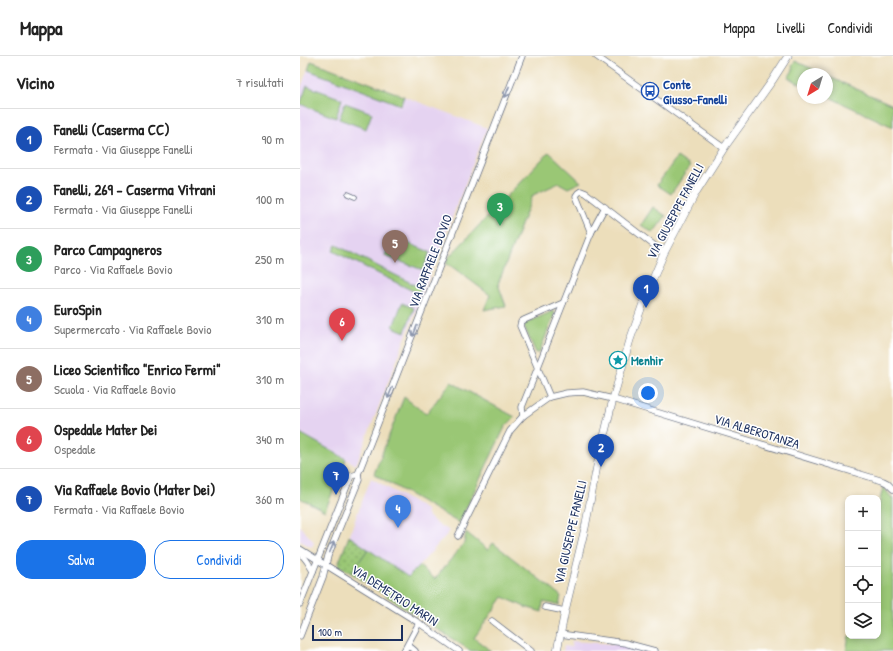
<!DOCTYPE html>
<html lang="it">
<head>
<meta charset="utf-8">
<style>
  body { margin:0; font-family:"Patrick Hand",sans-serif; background:#f2f2f2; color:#222 }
  .controls { position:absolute; right:12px; bottom:12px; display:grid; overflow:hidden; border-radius:8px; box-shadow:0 2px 6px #0003 }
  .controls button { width:36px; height:36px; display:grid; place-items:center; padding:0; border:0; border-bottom:1px solid #e0e0e0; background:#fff; color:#222; font:20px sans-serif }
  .compass { position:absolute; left:497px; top:12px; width:36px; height:36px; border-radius:50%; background:#fff; box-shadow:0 2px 6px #0003; rotate:218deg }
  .scale { position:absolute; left:12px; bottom:10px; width:91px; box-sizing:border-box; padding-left:4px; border:2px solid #1b2f5e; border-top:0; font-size:11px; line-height:14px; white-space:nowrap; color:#1b2f5e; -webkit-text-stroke:3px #fff; paint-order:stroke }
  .you { position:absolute; left:348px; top:337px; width:14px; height:14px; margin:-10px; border:3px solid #fff; border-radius:50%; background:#1a73e8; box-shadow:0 0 0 6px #1a73e833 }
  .badge { display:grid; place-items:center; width:26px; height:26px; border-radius:50%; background:#1a73e8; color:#fff; font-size:13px; font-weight:700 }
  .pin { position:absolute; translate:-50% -33px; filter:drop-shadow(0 1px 2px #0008) }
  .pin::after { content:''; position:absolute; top:21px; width:14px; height:12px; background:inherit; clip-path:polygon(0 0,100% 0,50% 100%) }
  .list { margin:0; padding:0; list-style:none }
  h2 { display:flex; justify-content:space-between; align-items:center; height:52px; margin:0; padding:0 16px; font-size:17px }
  h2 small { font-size:13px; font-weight:400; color:#767676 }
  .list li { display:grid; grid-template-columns:26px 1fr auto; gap:12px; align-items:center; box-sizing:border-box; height:60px; padding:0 16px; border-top:1px solid #e0e0e0 }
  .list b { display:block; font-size:15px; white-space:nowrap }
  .list p { margin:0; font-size:13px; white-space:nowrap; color:#767676 }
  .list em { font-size:13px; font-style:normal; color:#767676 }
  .actions { display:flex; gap:8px; padding:12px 16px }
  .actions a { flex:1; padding:9px 0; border:1px solid #1a73e8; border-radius:16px; text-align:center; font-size:14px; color:#1a73e8 }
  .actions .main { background:#1a73e8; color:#fff }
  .icon { flex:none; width:22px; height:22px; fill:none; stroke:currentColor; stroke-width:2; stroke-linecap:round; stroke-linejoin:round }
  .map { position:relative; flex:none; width:593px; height:595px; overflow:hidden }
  header { display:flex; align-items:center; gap:24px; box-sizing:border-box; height:56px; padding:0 20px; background:#fff; border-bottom:1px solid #e0e0e0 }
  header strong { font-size:19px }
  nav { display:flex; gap:22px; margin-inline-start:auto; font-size:14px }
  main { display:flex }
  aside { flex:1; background:#fff }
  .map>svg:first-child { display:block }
  .built { fill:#e5d3f1 }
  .green { fill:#9ac775; stroke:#5a7b6a }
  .park { fill:url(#park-dots); stroke:#5a7b6a }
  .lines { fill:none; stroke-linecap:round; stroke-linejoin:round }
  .pedestrian-casing { stroke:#646c7f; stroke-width:5.5 }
  .minor-casing { stroke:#646c7f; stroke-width:7 }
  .tertiary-casing { stroke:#646c7f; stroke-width:8 }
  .pedestrian { stroke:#fff; stroke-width:4 }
  .minor { stroke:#fff; stroke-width:5.5 }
  .tertiary { stroke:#fff; stroke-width:7 }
  .oneway { stroke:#8d97ae }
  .labels { text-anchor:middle; stroke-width:3; stroke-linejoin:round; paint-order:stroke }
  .transit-label { font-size:13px; font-weight:bold; fill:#164399; stroke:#fff; text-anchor:start }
  .street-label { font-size:13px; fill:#1b2f5e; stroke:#fff }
  .culture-label { font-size:13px; font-weight:bold; fill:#0d838f; stroke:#fff; text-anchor:start }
</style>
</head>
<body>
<header>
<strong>Mappa</strong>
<nav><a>Mappa</a><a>Livelli</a><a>Condividi</a></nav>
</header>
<main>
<aside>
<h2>Vicino<small>7 risultati</small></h2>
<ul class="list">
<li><span class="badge" style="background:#1a4fb4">1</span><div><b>Fanelli (Caserma CC)</b><p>Fermata · Via Giuseppe Fanelli</p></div><em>90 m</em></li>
<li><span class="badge" style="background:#1a4fb4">2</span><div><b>Fanelli, 269 - Caserma Vitrani</b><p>Fermata · Via Giuseppe Fanelli</p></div><em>100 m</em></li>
<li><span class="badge" style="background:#2e9e5b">3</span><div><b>Parco Campagneros</b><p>Parco · Via Raffaele Bovio</p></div><em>250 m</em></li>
<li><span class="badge" style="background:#3f7fe0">4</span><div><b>EuroSpin</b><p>Supermercato · Via Raffaele Bovio</p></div><em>310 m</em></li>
<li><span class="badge" style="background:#8d6e63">5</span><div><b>Liceo Scientifico &quot;Enrico Fermi&quot;</b><p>Scuola · Via Raffaele Bovio</p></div><em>310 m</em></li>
<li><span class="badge" style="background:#e0444e">6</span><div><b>Ospedale Mater Dei</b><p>Ospedale</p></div><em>340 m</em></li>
<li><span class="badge" style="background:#1a4fb4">7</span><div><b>Via Raffaele Bovio (Mater Dei)</b><p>Fermata · Via Raffaele Bovio</p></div><em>360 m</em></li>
</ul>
<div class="actions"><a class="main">Salva</a><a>Condividi</a></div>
</aside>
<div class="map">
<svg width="593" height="595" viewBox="0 0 593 595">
  <defs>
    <pattern id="park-dots" width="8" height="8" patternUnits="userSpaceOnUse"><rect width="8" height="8" fill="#9ac775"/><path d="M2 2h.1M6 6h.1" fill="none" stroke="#7da263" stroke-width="1.8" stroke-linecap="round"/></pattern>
  </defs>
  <rect width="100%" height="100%" fill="#fff"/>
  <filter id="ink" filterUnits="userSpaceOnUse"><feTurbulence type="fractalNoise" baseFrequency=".025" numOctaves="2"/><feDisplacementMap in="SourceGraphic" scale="8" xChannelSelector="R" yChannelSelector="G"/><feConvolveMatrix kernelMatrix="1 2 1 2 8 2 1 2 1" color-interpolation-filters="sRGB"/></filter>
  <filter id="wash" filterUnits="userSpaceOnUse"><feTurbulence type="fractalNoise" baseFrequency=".012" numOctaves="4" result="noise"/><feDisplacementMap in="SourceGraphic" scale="16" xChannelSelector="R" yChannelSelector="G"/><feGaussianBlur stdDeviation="0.9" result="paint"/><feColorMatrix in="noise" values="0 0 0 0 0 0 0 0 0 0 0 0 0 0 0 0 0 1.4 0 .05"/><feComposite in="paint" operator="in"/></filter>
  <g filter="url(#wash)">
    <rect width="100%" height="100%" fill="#ecdebb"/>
    <g class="built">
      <polygon points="11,5 187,72 56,409 0,377 0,34"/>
      <polygon points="71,422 128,455 126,458 137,468 150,475 108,522 49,480"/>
      <polygon points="0,470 14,486 12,491 0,485"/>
      <polygon points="272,585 329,589 350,595 263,595 264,590 271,591"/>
    </g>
    <g class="green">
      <polygon points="11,5 104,40 101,49 8,14"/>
      <polygon points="495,5 524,18 503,18 503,29 488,22 493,14 492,10"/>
      <polygon points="527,20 593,49 593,71 527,40"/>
      <polygon points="7,30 42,43 36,62 0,48"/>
      <polygon points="45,47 72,57 66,73 39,63"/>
      <polygon points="249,96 281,126 268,132 259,127 233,139 198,228 206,250 184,254 190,239 151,210 146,208 148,202"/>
      <polygon points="377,101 390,110 371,138 357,129"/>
      <polygon points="353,151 366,160 353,177 341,169"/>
      <polygon points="92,181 130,196 123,214 85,200"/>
      <polygon points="36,189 121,232 119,238 33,195"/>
      <polygon points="102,247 114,252 105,276 93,271"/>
      <polygon points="253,255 255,257 239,297 236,297 224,270 224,268"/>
      <polygon points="151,326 215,361 205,371 159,467 74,418 104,341 126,358"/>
      <polygon points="0,377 46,403 25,455 0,442"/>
      <polygon points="583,431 593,443 593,595 546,595 549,580 578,580 578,487 580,478 578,478 578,453"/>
      <polygon points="166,476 188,494 193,487 261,540 259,549 243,546 242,556 225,551 203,541 174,582 191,595 171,595 51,517 68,493 108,521 119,510 135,523 164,487"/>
    </g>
    <polygon class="park" points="49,480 68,493 51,517 38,509"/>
  </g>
  <g filter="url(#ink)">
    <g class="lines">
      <defs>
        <polyline id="pedestrian" points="48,138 55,141"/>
        <g id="minor">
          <polyline points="296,0 424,92"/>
          <polyline points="291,177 276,140 278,137 281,135 286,137 364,197"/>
          <polyline points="250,341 220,270 221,266 224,264 263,247"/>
          <polyline points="223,360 222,351 238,311 291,177 305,151"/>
          <polyline points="158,480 210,375 223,360 250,341 267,337 283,336 313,343 583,425 587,427 593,433"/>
          <polyline points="0,493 119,567 159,595"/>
          <polyline points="0,496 7,505 13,515"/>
          <polyline points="0,548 51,420 58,418"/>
          <polyline points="245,551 265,555"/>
          <polyline points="192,565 231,595"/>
          <polyline points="260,578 325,587 355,595"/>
          <polyline points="0,580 23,521 28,500 59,424 58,418 222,0"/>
          <polyline points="108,589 115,595"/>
          <polyline points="104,595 119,567"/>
        </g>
        <polyline id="tertiary" points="257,595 265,555 285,472 298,405 313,343 330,284 346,239 364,197 396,136 424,92 472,25 488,0"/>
      </defs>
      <use href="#pedestrian" class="pedestrian-casing"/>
      <use href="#minor" class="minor-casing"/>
      <use href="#tertiary" class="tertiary-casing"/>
      <use href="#pedestrian" class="pedestrian"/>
      <use href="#minor" class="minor"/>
      <use href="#tertiary" class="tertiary"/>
    </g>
    <defs><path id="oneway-shaft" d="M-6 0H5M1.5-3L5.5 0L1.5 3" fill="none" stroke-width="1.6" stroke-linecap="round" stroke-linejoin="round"/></defs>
    <g class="oneway">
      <use href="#oneway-shaft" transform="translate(207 36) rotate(111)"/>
      <use href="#oneway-shaft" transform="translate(115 275) rotate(111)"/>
      <use href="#oneway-shaft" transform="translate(90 337) rotate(112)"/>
      <use href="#oneway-shaft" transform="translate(32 491) rotate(-68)"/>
    </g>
  </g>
  <defs>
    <symbol id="bus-ring" viewBox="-11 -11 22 22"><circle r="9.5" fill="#fff" stroke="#1a4fb4" stroke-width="1.5"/><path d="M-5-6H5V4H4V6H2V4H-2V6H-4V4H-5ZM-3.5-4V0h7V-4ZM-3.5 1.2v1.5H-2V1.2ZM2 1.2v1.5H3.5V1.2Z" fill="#1a4fb4"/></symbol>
    <symbol id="sight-ring" viewBox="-11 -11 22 22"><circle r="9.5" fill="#fff" stroke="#0f9aa8" stroke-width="1.5"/><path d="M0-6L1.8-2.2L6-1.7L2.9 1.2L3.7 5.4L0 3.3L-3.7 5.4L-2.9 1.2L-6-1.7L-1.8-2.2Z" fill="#0f9aa8"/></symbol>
  </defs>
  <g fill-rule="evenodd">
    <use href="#bus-ring" x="340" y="25" width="20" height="20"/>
    <use href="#sight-ring" x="308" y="294" width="20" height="20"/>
  </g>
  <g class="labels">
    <g class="transit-label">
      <text x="363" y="33">Conte<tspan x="363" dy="15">Giusso-Fanelli</tspan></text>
    </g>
    <g class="street-label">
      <text transform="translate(375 155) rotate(-62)" y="5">VIA GIUSEPPE FANELLI</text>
      <text transform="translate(130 205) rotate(-69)" y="5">VIA RAFFAELE BOVIO</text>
      <text transform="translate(457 375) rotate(17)" y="5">VIA ALBEROTANZA</text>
      <text transform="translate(270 476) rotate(-77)" y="5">VIA GIUSEPPE FANELLI</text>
      <text transform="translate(95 539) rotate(33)" y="5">VIA DEMETRIO MARIN</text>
    </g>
    <g class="culture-label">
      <text x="331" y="309">Menhir</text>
    </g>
  </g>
</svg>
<div class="controls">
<button>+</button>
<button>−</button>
<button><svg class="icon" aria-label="locate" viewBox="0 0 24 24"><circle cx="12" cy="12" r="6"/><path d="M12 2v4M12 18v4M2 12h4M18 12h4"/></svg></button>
<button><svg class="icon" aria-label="layers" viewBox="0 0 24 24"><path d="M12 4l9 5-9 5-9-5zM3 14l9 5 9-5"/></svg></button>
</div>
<svg class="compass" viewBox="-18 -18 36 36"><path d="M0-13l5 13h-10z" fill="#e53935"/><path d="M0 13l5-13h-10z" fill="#767676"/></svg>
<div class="scale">100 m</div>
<div class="you"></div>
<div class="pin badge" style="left:346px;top:252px;background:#1a4fb4">1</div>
<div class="pin badge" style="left:301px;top:411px;background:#1a4fb4">2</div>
<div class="pin badge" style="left:200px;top:170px;background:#2e9e5b">3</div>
<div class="pin badge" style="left:98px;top:472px;background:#3f7fe0">4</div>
<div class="pin badge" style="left:95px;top:207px;background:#8d6e63">5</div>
<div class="pin badge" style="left:42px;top:285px;background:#e0444e">6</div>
<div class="pin badge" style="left:36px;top:439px;background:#1a4fb4">7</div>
</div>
</main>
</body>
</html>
